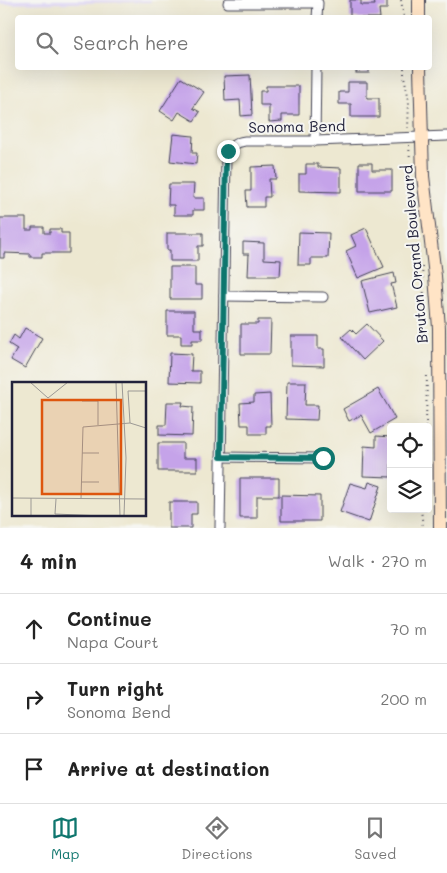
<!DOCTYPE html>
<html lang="en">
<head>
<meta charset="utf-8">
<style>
  body { margin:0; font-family:Mali,sans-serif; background:#f2f2f2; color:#222 }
  .controls { position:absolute; right:15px; bottom:15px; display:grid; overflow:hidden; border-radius:5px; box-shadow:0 5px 20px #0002 }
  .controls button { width:45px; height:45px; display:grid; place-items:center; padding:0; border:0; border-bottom:1px solid #e0e0e0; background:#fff; color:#222; font:25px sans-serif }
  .stop { position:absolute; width:15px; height:15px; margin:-11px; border:4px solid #0f766e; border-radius:50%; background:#fff }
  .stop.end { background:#0f766e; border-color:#fff; box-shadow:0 1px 5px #0008 }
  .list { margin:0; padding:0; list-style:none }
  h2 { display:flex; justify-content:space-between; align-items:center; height:65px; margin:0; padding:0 20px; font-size:21px }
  h2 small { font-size:16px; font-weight:400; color:#767676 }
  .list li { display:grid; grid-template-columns:32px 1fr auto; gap:15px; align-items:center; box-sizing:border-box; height:70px; padding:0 20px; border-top:1px solid #e0e0e0 }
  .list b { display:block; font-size:19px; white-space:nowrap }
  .list p { margin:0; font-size:16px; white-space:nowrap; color:#767676 }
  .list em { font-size:16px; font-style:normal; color:#767676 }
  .icon { flex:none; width:28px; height:28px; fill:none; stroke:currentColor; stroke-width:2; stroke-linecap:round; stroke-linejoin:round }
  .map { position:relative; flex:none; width:447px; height:528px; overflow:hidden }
  .search { position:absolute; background:#fff; box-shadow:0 5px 20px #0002; left:15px; right:15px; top:15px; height:55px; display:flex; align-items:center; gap:12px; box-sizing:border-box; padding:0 18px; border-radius:5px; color:#767676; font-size:19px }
  .sheet { height:275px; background:#fff }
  nav { display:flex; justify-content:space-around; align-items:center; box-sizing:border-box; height:70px; border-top:1px solid #e0e0e0; background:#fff; font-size:14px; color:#767676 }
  nav a { display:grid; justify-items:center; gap:2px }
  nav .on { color:#0f766e }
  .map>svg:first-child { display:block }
  .built { fill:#ded5f5 }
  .building { fill:#c5a3e9 }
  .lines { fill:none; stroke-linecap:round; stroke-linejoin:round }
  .street-casing { stroke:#404052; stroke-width:11 }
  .secondary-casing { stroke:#404052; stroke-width:14 }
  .path { stroke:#404052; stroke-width:2; stroke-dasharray:1 4; stroke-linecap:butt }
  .street { stroke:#fff; stroke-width:9 }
  .secondary { stroke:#ffe4c6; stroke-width:12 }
  .route { stroke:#0f766e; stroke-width:6 }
  .labels { text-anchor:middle; stroke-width:4; stroke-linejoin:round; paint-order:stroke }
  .street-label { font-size:15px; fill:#22223b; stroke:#f6f6f2 }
  .inset-road { fill:none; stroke:#9c9995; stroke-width:1 }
  .view { fill:#de560e; fill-opacity:0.15; stroke:#de560e; stroke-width:2.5 }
  .inset-edge { fill:none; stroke:#22223b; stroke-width:2.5 }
</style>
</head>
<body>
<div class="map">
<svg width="447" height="528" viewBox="0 0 447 528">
  <rect width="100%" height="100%" fill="#f6f6f2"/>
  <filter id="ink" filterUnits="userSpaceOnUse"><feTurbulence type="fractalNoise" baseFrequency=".02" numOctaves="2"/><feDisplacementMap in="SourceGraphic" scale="10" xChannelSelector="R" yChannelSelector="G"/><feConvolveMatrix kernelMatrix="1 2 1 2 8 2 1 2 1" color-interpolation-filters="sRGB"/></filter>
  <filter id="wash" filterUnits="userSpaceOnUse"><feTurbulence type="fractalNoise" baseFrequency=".0096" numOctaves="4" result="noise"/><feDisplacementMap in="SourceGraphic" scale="20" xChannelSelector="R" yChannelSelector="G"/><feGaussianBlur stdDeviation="1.12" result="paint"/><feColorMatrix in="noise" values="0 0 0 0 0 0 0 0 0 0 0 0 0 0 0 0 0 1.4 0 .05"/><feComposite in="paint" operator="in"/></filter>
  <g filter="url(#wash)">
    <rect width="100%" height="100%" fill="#ede8d1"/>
    <polygon class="built" points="0,0 151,0 151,2 0,4"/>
    <g id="blocks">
      <g class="building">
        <polygon points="350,0 361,0 361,5 375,5 374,0 387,0 387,9 379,9 380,18 350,18"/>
        <rect x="356" y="68" width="13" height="5"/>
        <polygon points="250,75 252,115 241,116 240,100 225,101 224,76"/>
        <polygon points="181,78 204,92 193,108 200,112 194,121 179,112 174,120 160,111"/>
        <polygon points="348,82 367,82 367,98 379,98 379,117 351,117 351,104 339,104 339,92 348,92"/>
        <polygon points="266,86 299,86 299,115 282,115 282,121 269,122 269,105 260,105 260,91 266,91"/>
        <polygon points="173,134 193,136 192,153 197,153 196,164 170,161"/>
        <polygon points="359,163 372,163 372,170 392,170 392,191 359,191"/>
        <polygon points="306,164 318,164 318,167 341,168 341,192 299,191 299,174 306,174"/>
        <polygon points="275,166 276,179 269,179 270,197 264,197 264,207 247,207 246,191 251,191 251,167"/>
        <polygon points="169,184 194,184 193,198 204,198 204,210 193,210 193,215 174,215 174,205 168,205"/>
        <polygon points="0,218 26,218 26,230 32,230 32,227 44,227 44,233 50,233 50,229 61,229 61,233 69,233 69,253 42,253 42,257 30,257 30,254 4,253 4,258 0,258"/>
        <polygon points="366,228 384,267 358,278 346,251 356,246 351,235"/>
        <polygon points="299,232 329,233 328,258 311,258 311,265 298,265"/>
        <polygon points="167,233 203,233 203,246 198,246 198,261 170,261 170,250 167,250"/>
        <polygon points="243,242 264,243 264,259 281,260 280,276 248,276 249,254 243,254"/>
        <polygon points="170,267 195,267 195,285 202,285 202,299 170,299"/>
        <polygon points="394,273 396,283 391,284 397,307 370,313 362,281"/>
        <polygon points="167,311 194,311 194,329 202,329 202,340 192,340 192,344 181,344 181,335 167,335"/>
        <polygon points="258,320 271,320 270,354 241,354 241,324 258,324"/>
        <polygon points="367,324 383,341 363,360 342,337 351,329 356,334"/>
        <polygon points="25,328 42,338 25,368 11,360 17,349 9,344 14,335 19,339"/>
        <polygon points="291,336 318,336 318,349 324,349 324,366 291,365"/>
        <polygon points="170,353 192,354 191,371 200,371 200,383 169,382"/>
        <polygon points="287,382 306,382 305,405 318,405 317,420 286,419"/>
        <polygon points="378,389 395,419 371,433 361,415 349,421 343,409"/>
        <polygon points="270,394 271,426 266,426 266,434 249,434 249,425 241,425 240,403 254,402 254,395"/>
        <polygon points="167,402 183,402 182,406 193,407 192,436 159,435 159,425 166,425"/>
        <polygon points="376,436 391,437 391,477 363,476 364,446 376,447"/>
        <polygon points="158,443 183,443 183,458 197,458 197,471 158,471"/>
        <polygon points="240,478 279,478 279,496 257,496 257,518 240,518"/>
        <polygon points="369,482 381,486 369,522 340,512 350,483 367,488"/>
        <polygon points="281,495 320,496 320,521 281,521"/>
        <polygon points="169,502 197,502 197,514 191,514 191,528 169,528"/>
      </g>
    </g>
  </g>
  <g filter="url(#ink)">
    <use href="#blocks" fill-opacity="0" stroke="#404052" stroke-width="1"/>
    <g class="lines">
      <defs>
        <g id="street">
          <polyline points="228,3 318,3 317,18"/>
          <polyline points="315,141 316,68"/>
          <polyline points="224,296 323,297"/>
          <polyline points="221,457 323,458"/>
          <path d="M220,528l6,-371c3,-10 9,-15 19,-16h70l132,-5"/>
        </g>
        <g id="secondary">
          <polyline points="419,0 419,18"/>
          <polyline points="420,68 423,176 435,276 439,328 440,528"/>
        </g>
      </defs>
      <use href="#street" class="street-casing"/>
      <use href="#secondary" class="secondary-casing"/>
      <g class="path">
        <polyline points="401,0 404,18"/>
        <polyline points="404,68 404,76 409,100 408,128"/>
        <polyline points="409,145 410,160"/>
        <polyline points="422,267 424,297"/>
        <polyline points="426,427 427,372"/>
        <polyline points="421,509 423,528"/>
      </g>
      <use href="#street" class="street"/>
      <use href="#secondary" class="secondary"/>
    </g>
  </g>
  <g class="lines" filter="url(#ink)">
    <polyline class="route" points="228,151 226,156 221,457 323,458"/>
  </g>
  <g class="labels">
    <g class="street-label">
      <text transform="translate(297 127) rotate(-1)" y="5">Sonoma Bend</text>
      <text transform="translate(415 254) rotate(-95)" y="5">Bruton Orand Boulevard</text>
    </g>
  </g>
  <g transform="translate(12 382)">
    <rect width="134" height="134" fill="#ede8d1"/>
    <path class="inset-road" d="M18,0l18,16 20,-16M104,0l4,134M110,0l4,76 -2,58M70,19h16v24M118,41l-2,-32h18M70,71h17M69,100h18M0,116l134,1M69,117l2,-72 47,-4 16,5M43,132l48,2M43,132l1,-15M19,134v-18"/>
    <path class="view" d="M30,18h79v94h-79z"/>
    <rect width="134" height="134" class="inset-edge"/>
  </g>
</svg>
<div class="controls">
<button><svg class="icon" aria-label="locate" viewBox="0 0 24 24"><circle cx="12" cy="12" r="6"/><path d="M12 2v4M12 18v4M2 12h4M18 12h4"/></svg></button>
<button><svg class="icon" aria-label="layers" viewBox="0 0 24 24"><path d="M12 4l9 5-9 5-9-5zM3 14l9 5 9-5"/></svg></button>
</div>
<div class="stop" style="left:323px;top:458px"></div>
<div class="stop end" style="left:228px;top:151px"></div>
<div class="search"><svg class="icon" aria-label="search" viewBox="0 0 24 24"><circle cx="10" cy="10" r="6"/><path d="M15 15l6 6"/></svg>Search here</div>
</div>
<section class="sheet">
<h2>4 min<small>Walk · 270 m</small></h2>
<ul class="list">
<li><svg class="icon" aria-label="ahead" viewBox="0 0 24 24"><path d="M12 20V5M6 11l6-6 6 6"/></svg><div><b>Continue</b><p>Napa Court</p></div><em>70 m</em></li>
<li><svg class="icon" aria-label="right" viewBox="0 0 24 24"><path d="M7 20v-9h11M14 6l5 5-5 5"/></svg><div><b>Turn right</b><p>Sonoma Bend</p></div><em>200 m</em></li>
<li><svg class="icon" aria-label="arrive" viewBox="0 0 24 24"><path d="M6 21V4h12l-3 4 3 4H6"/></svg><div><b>Arrive at destination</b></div></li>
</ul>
</section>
<nav>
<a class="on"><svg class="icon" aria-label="map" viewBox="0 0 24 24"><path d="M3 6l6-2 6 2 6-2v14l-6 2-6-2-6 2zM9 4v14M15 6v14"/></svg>Map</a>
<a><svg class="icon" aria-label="directions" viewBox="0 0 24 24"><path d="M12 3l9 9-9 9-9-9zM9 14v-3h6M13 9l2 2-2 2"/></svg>Directions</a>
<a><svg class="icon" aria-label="saved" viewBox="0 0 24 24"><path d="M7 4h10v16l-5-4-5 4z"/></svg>Saved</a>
</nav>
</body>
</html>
